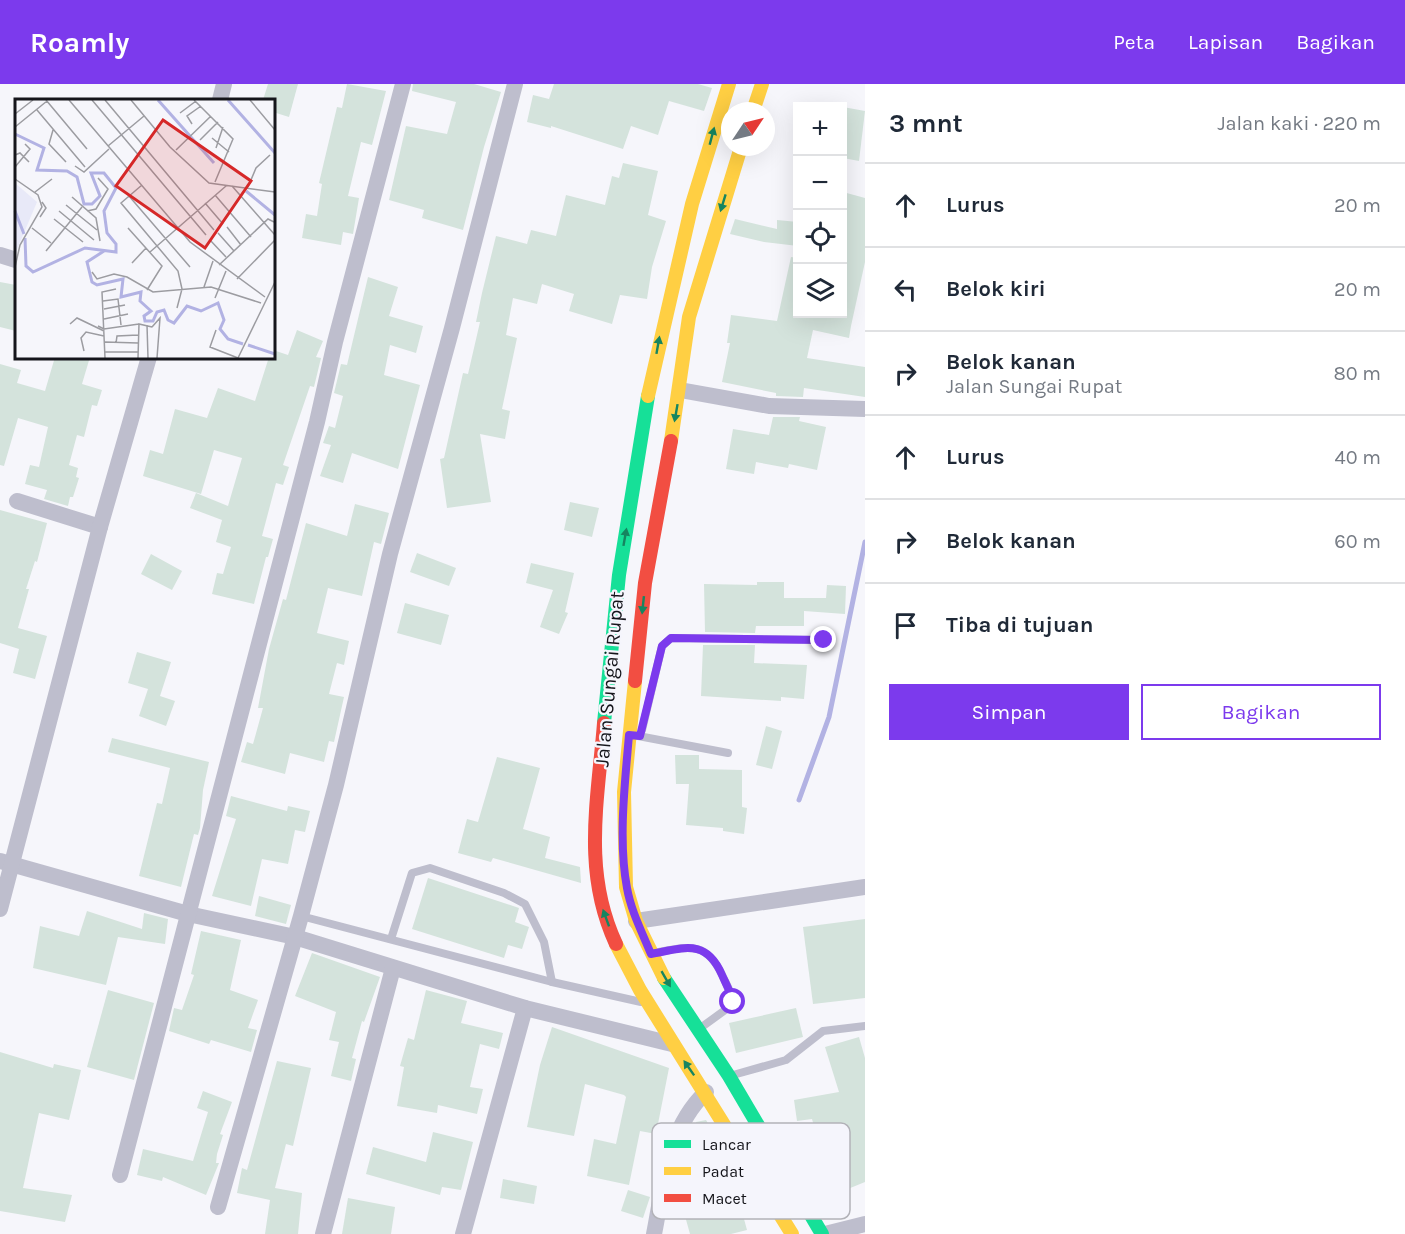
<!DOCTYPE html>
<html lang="id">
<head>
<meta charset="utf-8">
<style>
  body { margin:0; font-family:Karla,sans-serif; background:#f2f2f3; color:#1f2937 }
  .controls { position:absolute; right:18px; top:18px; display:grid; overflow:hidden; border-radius:0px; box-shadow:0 6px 24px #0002 }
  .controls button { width:54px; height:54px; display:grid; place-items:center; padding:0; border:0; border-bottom:2px solid #e0e1e3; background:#fff; color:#1f2937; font:30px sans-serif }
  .compass { position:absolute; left:721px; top:18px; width:54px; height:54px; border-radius:50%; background:#fff; box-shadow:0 6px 24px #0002; rotate:55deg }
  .stop { position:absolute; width:18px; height:18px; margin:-14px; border:4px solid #7c3aed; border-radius:50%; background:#fff }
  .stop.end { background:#7c3aed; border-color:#fff; box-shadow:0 2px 6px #0008 }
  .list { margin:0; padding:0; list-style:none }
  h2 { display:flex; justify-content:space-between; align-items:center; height:78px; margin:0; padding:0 24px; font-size:26px }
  h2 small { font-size:20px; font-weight:400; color:#747a83 }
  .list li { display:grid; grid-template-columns:39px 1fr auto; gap:18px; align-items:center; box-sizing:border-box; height:84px; padding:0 24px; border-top:2px solid #e0e1e3 }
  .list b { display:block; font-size:22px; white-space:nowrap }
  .list p { margin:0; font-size:20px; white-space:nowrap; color:#747a83 }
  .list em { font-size:20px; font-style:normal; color:#747a83 }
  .actions { display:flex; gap:12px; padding:18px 24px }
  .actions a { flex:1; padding:14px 0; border:2px solid #7c3aed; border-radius:0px; text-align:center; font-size:21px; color:#7c3aed }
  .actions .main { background:#7c3aed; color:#fff }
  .icon { flex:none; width:33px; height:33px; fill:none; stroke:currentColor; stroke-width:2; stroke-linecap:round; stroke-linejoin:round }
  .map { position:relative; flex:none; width:865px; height:1150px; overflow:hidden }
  header { display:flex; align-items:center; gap:36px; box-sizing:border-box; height:84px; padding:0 30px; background:#7c3aed; color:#fff }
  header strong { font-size:28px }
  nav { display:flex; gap:33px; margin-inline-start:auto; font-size:21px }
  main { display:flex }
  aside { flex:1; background:#fff }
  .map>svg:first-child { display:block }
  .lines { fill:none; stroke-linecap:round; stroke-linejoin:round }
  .stream { stroke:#b2b2e3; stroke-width:5 }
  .building { fill:#d4e3dc }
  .lane { stroke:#bebecd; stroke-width:8 }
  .street { stroke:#bebecd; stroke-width:16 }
  .fast { stroke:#16e098; stroke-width:14 }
  .slow { stroke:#ffcf43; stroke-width:14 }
  .jam { stroke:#f24e42; stroke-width:14 }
  .oneway { fill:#168560 }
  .route { stroke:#7c3aed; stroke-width:8 }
  .labels { text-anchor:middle; stroke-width:4.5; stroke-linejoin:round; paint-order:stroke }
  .street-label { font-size:20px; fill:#15151b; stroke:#f5f5fc }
  .inset-river { fill:none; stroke:#b2b2e3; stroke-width:3 }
  .inset-road { fill:none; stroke:#9c9ca1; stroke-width:1.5 }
  .view { fill:#d62828; fill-opacity:0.15; stroke:#d62828; stroke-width:3 }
  .inset-edge { fill:none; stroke:#15151b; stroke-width:3 }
  .key { fill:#f5f5fc; stroke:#b2b2b8; stroke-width:1.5 }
  .key-label { font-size:16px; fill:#15151b }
</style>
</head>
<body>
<header>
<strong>Roamly</strong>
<nav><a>Peta</a><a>Lapisan</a><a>Bagikan</a></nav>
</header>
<main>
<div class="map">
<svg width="865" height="1150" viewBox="0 0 865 1150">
  <rect width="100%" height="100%" fill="#f6f6fb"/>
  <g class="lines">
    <polyline class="stream" points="799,716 829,633 865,458"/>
  </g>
  <g class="building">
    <polygon points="268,0 298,0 289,33 273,28 273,16 263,16"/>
    <polygon points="347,0 386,7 372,61 361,58 348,112 359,114 353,150 343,148 341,161 302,154 306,130 317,132 322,100 319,99 337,23 342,24"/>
    <polygon points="413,0 474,0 501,8 484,63 463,146 422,134 424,126 389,116 406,42 447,50 456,18 412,7"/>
    <polygon points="554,0 698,0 712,4 704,27 669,17 658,51 631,42 623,65 551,42 551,44 527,38 533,11 549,15"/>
    <polygon points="843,23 865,27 859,77 843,74"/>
    <polygon points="623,79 658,87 648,131 666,137 652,183 647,215 620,211 612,240 569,227 574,210 542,200 537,220 513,214 506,251 517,254 502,325 510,327 505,355 480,350 491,418 447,424 440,375 444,374 463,289 468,290 480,238 476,238 482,209 496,152 527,160 531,146 556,152 566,111 605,121 612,92 619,94"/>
    <polygon points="843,108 865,114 865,178 851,242 849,254 813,246 807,274 865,283 865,313 804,304 803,313 776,312 776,309 722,298 730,259 727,259 731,231 777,237 791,173 798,174 798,230 843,230"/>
    <polygon points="735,135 777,145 777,136 798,138 798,162 764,158 730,150"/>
    <polygon points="368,193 398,203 389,232 423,242 416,269 390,261 384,291 420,301 398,385 352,369 343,399 320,392 331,361 323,359 329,342 335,344 343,312 334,309 341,280 347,281"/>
    <polygon points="0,198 16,201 16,247 0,243"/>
    <polygon points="297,246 323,257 316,273 321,274 314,303 310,302 283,381 289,383 283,401 276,399 262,452 273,455 268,473 266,473 254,520 212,510 217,489 223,490 231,463 216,458 222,436 190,424 196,409 228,422 242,374 214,366 201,410 143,392 150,366 163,370 175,325 207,334 218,304 255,317 269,273 273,273 273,266 288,271"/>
    <polygon points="55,273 90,273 82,300 102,306 97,322 92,321 84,353 77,351 69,381 78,384 76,393 79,394 73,413 70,413 68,422 44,415 47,406 25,400 30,381 39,383 48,343 18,334 4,382 0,381 0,280 21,286 17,299 45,307"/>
    <polygon points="773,333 800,333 799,337 826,343 817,386 789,380 788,384 756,378 754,390 726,385 733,345 769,351"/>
    <polygon points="570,418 599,424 592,453 564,446"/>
    <polygon points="355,420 389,429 381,460 374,458 362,512 328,504 317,549 349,557 344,581 337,579 329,610 344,613 334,658 329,657 324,678 290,669 285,690 241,678 247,658 253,660 263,624 258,624 269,565 283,515 286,516 306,439 347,452"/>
    <polygon points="0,426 47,439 37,478 35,477 26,505 29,505 18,544 47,552 35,595 13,589 19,565 0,559"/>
    <polygon points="417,469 456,484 449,502 410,488"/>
    <polygon points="151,470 182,487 172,506 141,490"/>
    <polygon points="531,479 574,489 565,528 568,529 559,550 540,543 553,506 526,499"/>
    <polygon points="757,498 784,498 784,514 826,514 827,501 846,502 845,530 804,527 804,542 756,542 755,549 705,548 704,500 757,501"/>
    <polygon points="405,519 449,531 441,561 397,549"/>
    <polygon points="703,561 755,561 754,579 807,581 804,615 781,613 781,617 701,612"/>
    <polygon points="137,568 171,578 160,612 175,617 166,642 139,632 148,605 128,599"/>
    <polygon points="766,642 782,647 772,685 756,681"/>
    <polygon points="112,654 209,678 203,706 200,744 198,751 194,750 181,803 139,792 157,719 162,720 170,684 108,668"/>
    <polygon points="675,671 699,671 699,685 742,686 742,723 747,724 744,750 723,747 723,744 686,741 689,700 676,700"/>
    <polygon points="497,673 540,684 523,745 550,753 545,774 580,783 581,799 493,774 491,778 458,769 467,735 478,738"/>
    <polygon points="231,712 287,727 288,722 310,727 305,748 295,746 288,780 262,775 251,822 212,812 236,735 226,732"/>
    <polygon points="428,794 519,824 515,838 529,843 522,865 508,861 504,874 412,845"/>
    <polygon points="259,812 291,821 286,840 255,832"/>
    <polygon points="87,827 142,845 144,829 168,835 165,860 118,853 106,901 33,884 40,842 79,852"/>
    <polygon points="865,835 865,914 813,920 803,843"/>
    <polygon points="201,847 241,856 230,906 258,916 248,944 257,946 251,968 211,956 209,960 169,947 174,924 182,926 194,891 191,890"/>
    <polygon points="312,869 380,893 364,938 362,937 352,974 356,975 351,997 331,992 339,958 329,956 336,928 295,912"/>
    <polygon points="108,906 154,919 134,996 87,983"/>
    <polygon points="426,906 467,917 461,939 503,949 499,965 480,960 470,1003 483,1005 477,1030 438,1021 437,1029 397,1022 404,983 400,982 408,954 414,956"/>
    <polygon points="796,924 803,953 736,969 729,939"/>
    <polygon points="552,943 669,984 656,1050 640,1047 629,1101 587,1092 594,1055 616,1060 626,1013 624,1011 585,1000 574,1052 527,1043 540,981"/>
    <polygon points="859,953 865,974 865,1098 838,1109 823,1075 812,1035 797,1037 794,1016 839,1008 825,963"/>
    <polygon points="0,968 53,984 54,980 81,986 69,1036 39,1029 23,1104 72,1111 65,1138 0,1127"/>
    <polygon points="277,977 311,984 293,1062 286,1060 275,1104 302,1109 298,1150 265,1150 270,1116 237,1109 242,1084 247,1086"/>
    <polygon points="203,1007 232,1018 220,1050 223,1051 217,1070 216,1079 219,1079 206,1111 163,1093 162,1097 137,1091 143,1065 193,1077 208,1028 197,1024"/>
    <polygon points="706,1036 721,1061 722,1075 728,1073 736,1086 715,1090 723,1129 741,1124 747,1146 731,1150 690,1150 685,1132 680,1133 674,1114 684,1111 680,1082 688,1081 684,1063 698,1060 696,1038"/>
    <polygon points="433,1048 473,1058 461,1106 442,1103 440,1111 366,1090 373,1063 426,1078"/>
    <polygon points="503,1095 537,1102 534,1120 500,1114"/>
    <polygon points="628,1106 650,1113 643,1134 621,1127"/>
    <polygon points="348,1114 395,1123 391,1150 342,1150"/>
  </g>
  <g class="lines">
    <g class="lane">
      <polyline points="642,646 662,562 671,554 824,556"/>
      <polyline points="633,651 728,669"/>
      <polyline points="301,832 552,898 641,918"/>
      <polyline points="391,855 412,789 430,784 504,809 525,820 544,858 552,898"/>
      <path d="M654,869c36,-7 53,-13 70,26 4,8 9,17 8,26l-33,24"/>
      <polyline points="733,991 786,976 823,947 865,942"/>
    </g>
    <g class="street">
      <polyline points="220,16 224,0"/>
      <polyline points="0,171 16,176"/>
      <polyline points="680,306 769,322 865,325"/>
      <polyline points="17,417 100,443"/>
      <polyline points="0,777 188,830 295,853 525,924 672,960"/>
      <polyline points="0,825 100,443 149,273"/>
      <polyline points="636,837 865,803"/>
      <polyline points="120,1091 317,338 335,258 403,0"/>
      <polyline points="218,1123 301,832 336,701 390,470 452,244 515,0"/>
      <polyline points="323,1150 393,884"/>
      <polyline points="463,1150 525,924"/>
      <path d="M654,1150c10,-50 13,-105 52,-142"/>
      <polyline points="825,1150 865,1140"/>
    </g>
    <g class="fast">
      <polyline points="604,639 619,491 648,312"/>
      <polyline points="664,894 729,992 822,1150"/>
    </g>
    <g class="slow">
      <polyline points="753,27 762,0"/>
      <polyline points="648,312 692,120 729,0"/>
      <polyline points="671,357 689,233 741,63"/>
      <polyline points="635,597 624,708 626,803 636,837 664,894"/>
      <polyline points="616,860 640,906 792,1150"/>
    </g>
    <g class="jam">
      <polyline points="635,597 645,499 671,357"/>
      <path d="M604,639c-6,77 -22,148 12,221"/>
    </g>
  </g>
  <defs><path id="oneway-solid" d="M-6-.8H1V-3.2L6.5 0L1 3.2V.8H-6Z" transform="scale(1.5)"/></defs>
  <g class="oneway">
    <use href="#oneway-solid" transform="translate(712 52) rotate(-75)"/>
    <use href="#oneway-solid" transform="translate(723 119) rotate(107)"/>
    <use href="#oneway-solid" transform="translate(658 261) rotate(-80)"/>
    <use href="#oneway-solid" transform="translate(676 329) rotate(100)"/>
    <use href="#oneway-solid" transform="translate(625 453) rotate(-80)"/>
    <use href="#oneway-solid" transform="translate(643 521) rotate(96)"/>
    <use href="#oneway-solid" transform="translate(606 834) rotate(-110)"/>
    <use href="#oneway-solid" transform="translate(666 895) rotate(60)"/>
    <use href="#oneway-solid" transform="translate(689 984) rotate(-125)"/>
  </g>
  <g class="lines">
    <path class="route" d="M733,918c-2,-9 -7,-18 -11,-27 -16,-37 -38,-27 -71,-21 -9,-22 -20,-43 -24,-66 -9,-47 -2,-106 2,-153l11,1 22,-90 9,-8 153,2"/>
  </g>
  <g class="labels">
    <g class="street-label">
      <text transform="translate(609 595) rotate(-85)" y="7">Jalan Sungai Rupat</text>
    </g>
  </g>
  <g transform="translate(15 15)">
    <rect width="260" height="260" fill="#f6f6fb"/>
    <path d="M0,84l22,19 -22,52z" fill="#e8e9f8"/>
    <path class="inset-river" d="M143,1l56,63M213,1l47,53M0,35l29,14 -7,22 30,1 10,6 7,27h8l8,-8 -9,-23h13l12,15 -12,23 3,22 9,11v8l-31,-4 -52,24 -7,-6 -1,-28M231,92l29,24M0,112l9,23M89,152l-17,11 5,20 5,3 26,-6 -2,18 20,-5 -1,9 11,10 -7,5 1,5h8l4,-9 7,-2 4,10 6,3 13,-17 14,5 17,-8 6,17 -4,9 8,10 15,5M233,246l27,9"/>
    <path class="inset-road" d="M31,1l41,49M54,1l121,142 75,55M77,1l114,135M90,1l109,130M116,1l39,47 39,36 66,9M179,1l39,39 -18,43M235,1l25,30M22,11l48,57M165,14l16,-12M0,15l18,-14M177,25l-5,-8 14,-10M0,28l32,-26M38,31l-4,14 17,18M197,39l17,14M185,41l18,-18M93,47l36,-30M201,49l7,-21M161,51l35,-34M0,56l5,-2 9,9M60,67l9,6 25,-23M0,68l15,-18 -5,-5M0,80l23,16 4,12 -22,38 -5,22M127,86l-21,18 57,68 4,18 -5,19M217,87l43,49M233,88l8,-19 14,-13M20,93l17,-13M200,96l36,42M114,97l61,71M57,98l24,21 4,23M190,104l18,21M51,106l31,25M44,112l35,29M72,112l9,-2 12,-20 -10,-11M25,118l6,-9 -4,-6M39,120l29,23M212,128l14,18M17,129l19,15M113,129l34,38 -15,24M203,134l16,18M195,141l16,17M31,152l36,-44M135,153l76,-66M117,164l14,-15M204,166l49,-46 6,3M77,173l5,7 17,-5 13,3 26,15 58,-5 50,16M222,180l38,-39M189,188l9,-26M200,199l11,-27M88,202l15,-2 3,26M89,210l21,-4M89,220l24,-5M55,225l7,-6 27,13M132,226l1,33M83,227l6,3 35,-5M137,228l8,-9 -3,40M201,231l-6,17 28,11M90,243l33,1M101,244l1,-7 21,-1M69,252l-3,-13 5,-6 18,4M90,253h33M90,259l-3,-66 14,-3M123,259l1,-34 13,3M223,259l37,-76"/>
    <path class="view" d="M148,21l88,61 -46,67 -89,-62z"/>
    <rect width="260" height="260" class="inset-edge"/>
  </g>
  <rect x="652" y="1039" width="198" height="96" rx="9" class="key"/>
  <rect x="664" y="1056" width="27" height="8" fill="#16e098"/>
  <rect x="664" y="1083" width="27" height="8" fill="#ffcf43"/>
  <rect x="664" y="1110" width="27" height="8" fill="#f24e42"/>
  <g class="key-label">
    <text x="702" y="1066">Lancar</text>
    <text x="702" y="1093">Padat</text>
    <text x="702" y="1120">Macet</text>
  </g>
</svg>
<div class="controls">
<button>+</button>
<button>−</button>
<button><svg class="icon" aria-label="locate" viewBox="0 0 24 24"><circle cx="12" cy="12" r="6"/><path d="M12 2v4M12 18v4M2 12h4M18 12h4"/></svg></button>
<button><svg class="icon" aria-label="layers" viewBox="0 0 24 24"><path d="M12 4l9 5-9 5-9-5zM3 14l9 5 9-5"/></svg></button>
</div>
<svg class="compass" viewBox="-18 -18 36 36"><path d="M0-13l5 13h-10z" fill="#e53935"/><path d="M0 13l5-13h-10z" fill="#747a83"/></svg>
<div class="stop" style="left:733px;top:918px"></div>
<div class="stop end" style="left:824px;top:556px"></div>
</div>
<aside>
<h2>3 mnt<small>Jalan kaki · 220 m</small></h2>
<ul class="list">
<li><svg class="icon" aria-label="ahead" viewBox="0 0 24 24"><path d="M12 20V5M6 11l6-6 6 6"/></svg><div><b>Lurus</b></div><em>20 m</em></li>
<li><svg class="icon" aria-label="left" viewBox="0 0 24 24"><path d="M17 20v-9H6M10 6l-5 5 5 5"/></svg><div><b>Belok kiri</b></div><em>20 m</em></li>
<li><svg class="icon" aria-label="right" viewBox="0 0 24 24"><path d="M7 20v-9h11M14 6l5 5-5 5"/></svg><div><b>Belok kanan</b><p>Jalan Sungai Rupat</p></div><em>80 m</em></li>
<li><svg class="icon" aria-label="ahead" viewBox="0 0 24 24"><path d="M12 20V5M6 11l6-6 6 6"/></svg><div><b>Lurus</b></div><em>40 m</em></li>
<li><svg class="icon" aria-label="right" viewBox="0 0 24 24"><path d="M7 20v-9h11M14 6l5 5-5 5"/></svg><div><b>Belok kanan</b></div><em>60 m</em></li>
<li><svg class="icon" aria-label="arrive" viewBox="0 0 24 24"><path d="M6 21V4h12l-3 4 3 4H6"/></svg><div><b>Tiba di tujuan</b></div></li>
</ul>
<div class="actions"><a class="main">Simpan</a><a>Bagikan</a></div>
</aside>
</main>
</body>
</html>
